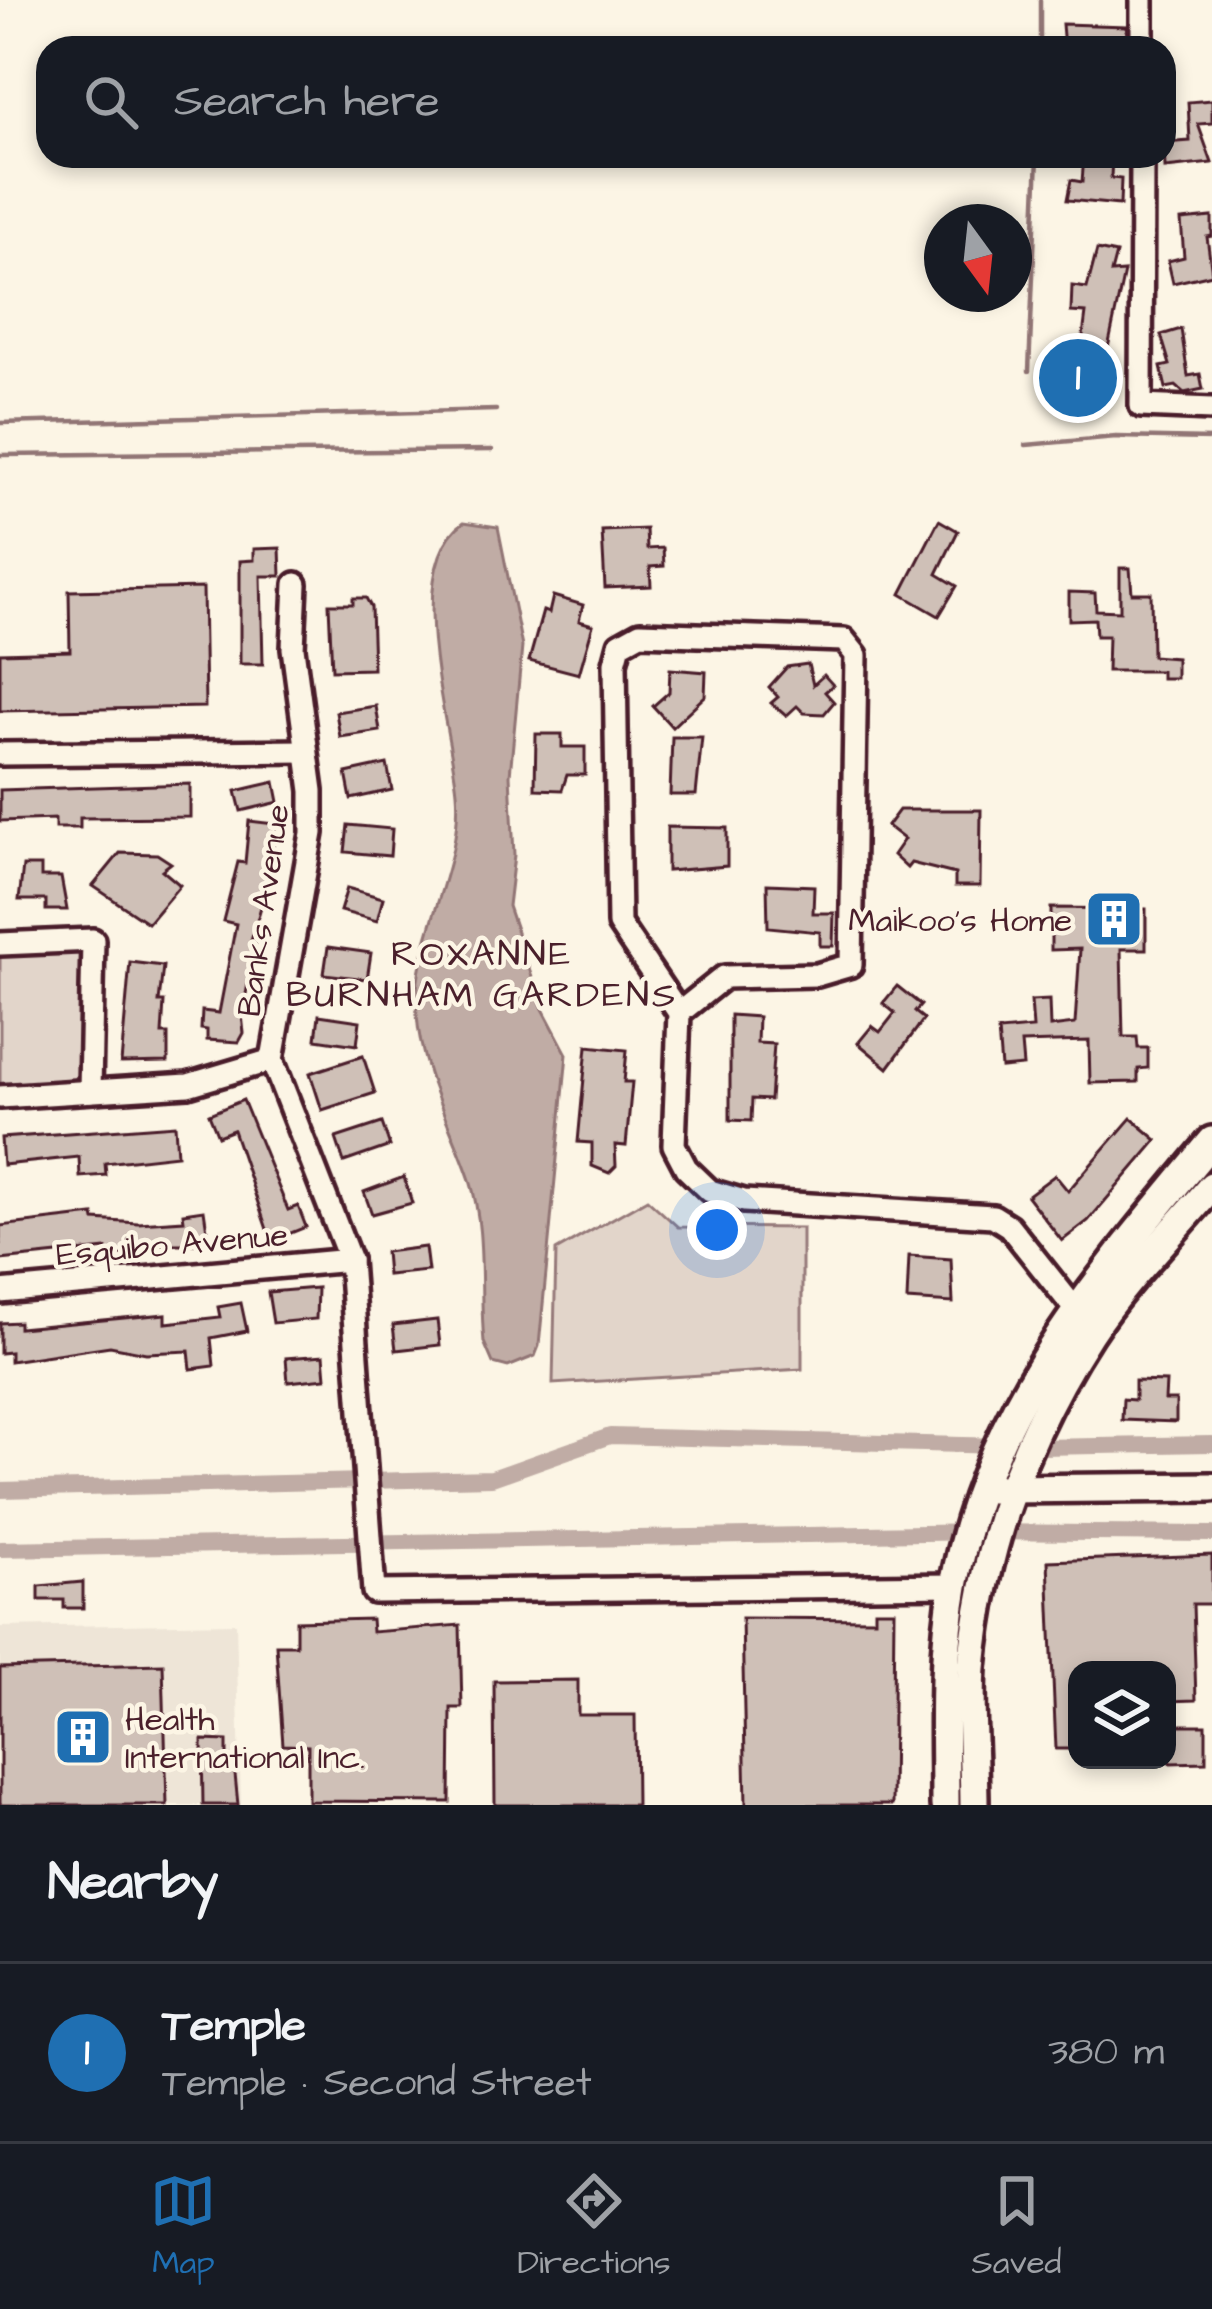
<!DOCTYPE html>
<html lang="en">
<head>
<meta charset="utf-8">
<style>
  body { margin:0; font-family:"Architects Daughter",sans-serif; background:#242831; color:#f1f3f6 }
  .controls { position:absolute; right:36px; bottom:36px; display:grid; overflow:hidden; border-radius:24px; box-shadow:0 6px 18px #0003 }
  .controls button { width:108px; height:108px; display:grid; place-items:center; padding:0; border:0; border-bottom:3px solid #363941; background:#171b24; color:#f1f3f6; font:60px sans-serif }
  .compass { position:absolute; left:924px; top:204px; width:108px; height:108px; border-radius:50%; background:#171b24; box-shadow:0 6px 18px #0003; rotate:165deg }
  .you { position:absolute; left:717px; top:1230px; width:42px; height:42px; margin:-30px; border:9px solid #fff; border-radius:50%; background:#1a73e8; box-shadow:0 0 0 18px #1a73e833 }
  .badge { display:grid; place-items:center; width:78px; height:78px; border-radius:50%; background:#1f6fb2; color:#fff; font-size:39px; font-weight:700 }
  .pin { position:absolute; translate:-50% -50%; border:6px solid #fff; box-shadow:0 3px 12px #0006 }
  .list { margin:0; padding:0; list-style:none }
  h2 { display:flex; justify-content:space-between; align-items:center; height:156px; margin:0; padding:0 48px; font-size:51px }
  h2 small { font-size:39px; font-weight:400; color:#9ea1a6 }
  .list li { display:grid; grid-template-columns:78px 1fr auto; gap:36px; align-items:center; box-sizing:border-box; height:180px; padding:0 48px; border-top:3px solid #363941 }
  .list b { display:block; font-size:45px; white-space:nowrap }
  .list p { margin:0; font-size:39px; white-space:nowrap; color:#9ea1a6 }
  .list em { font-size:39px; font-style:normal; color:#9ea1a6 }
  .icon { flex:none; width:66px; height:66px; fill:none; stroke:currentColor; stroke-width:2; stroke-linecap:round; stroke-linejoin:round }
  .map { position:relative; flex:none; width:1212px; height:1805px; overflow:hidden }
  .search { position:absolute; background:#171b24; box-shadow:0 6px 18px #0003; left:36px; right:36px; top:36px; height:132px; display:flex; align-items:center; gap:30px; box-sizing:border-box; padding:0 42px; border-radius:36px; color:#9ea1a6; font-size:45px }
  .sheet { height:336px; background:#171b24 }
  nav { display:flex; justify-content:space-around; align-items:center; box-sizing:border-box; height:168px; border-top:3px solid #363941; background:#171b24; font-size:33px; color:#9ea1a6 }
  nav a { display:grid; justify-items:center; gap:6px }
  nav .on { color:#1f6fb2 }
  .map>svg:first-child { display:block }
  .built { fill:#eee5d7 }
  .green { fill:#e2d5ca; stroke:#967a7a; stroke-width:3 }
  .water { fill:#c0aca5; stroke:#917474; stroke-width:3 }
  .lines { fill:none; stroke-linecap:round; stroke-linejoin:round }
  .stream { stroke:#917474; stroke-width:4.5 }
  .canal { stroke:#c0aca5; stroke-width:16 }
  .building { fill:#cfc0b7; stroke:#4a1f2b; stroke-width:3 }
  .minor-casing { stroke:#4a1f2b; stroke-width:30 }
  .major-casing { stroke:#4a1f2b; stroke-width:36 }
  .minor { stroke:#fcf5e5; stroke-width:21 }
  .major { stroke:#fcf5e5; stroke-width:27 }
  .labels { text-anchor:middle; stroke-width:9; stroke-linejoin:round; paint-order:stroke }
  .street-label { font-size:33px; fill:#4a1f2b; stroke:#fcf5e5 }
  .poi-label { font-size:33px; fill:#4a1f2b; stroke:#fcf5e5; text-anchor:end }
  .neighbourhood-label { font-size:36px; letter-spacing:3px; fill:#4a1f2b; stroke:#fcf5e5 }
</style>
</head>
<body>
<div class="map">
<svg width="1212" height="1805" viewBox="0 0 1212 1805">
  <rect width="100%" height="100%" fill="#fcf5e5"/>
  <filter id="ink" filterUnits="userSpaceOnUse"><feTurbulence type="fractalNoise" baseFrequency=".00833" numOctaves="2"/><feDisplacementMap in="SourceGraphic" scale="24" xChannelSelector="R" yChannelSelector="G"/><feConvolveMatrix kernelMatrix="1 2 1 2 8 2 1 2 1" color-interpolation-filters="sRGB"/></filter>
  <g filter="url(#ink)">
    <polygon class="built" points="236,1623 241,1805 0,1805 0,1627"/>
    <g class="green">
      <polygon points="93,940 90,1091 0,1097 0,944"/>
      <polygon points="647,1199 678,1227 802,1228 802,1369 553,1384 556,1251"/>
    </g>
    <path class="water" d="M464,522l34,5 24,120 -12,128 4,80 -6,51 35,103 24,45 -28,292 -4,10 -27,11 -15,-4 -9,-21c-5,-52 2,-112 -14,-162 -18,-54 -49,-106 -53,-165 -6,-75 47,-147 40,-223 -6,-65 -57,-225 7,-270z"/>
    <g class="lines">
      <g class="stream">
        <polyline points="1040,48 1040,0"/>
        <polyline points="1029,371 1038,156"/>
        <polyline points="0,423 496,410"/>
        <polyline points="1026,445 1116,437 1212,439"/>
        <polyline points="0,455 492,450"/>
      </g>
      <g class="canal">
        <polyline points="0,1490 492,1478 610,1436 1040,1447 1212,1444"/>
        <polyline points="0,1549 982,1532 1212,1534"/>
      </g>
    </g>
    <g class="building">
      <polygon points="1062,24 1127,26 1127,48 1064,48"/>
      <polygon points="1212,100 1212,123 1198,124 1212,163 1165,168 1164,143 1190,141 1188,102"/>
      <polygon points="1084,156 1112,156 1111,178 1121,179 1120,205 1067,200 1071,180 1082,182"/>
      <polygon points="1212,217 1212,236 1207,237 1212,274 1173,283 1168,261 1184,257 1181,220"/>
      <polygon points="1097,250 1116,254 1111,273 1124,272 1108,348 1082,344 1086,313 1071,312 1072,286 1087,288"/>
      <polygon points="1181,329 1188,376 1200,374 1203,389 1184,393 1176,386 1166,388 1161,367 1170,365 1161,335"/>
      <polygon points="939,520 958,531 937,574 957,586 939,616 901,594"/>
      <polygon points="646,529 647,549 663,548 664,566 650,567 651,586 605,588 602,531"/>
      <polygon points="280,548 281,576 261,576 263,664 240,664 240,561 254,560 254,549"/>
      <polygon points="1120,568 1130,568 1132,593 1151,593 1152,656 1176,658 1176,678 1161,678 1161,671 1107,671 1108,636 1096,636 1095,619 1069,620 1069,592 1095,593 1096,610 1120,611"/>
      <polygon points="203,588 205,707 0,711 0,653 70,651 69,591"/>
      <polygon points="553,596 583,605 579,621 593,625 579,674 529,661 543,611 549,613"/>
      <polygon points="353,598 366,598 371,607 373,669 332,670 329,604 353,604"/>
      <polygon points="808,664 813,685 824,675 833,685 825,692 834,702 824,714 804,713 797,706 786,716 771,703 778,697 769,687 787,667"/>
      <polygon points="670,669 706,672 705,696 672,727 653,706 669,692"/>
      <polygon points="376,706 380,731 340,737 336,712"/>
      <polygon points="536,734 562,734 562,747 585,747 585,775 567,775 562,790 535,789"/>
      <polygon points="672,737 702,737 696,795 670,795"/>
      <polygon points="387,764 392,790 351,799 346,773"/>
      <polygon points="275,782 279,802 241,811 236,791"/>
      <polygon points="190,784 190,817 80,818 80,828 55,828 55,819 0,821 0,790"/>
      <polygon points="899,810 981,810 980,886 955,886 955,874 911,863 907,868 893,855 904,839 887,826"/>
      <polygon points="249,821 275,824 272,869 251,941 256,942 242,1015 244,1033 239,1042 207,1040 207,1030 201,1029 202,1011 219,1013 236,924 223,921 238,862 245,863"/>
      <polygon points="348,825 392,829 390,856 345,852"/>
      <polygon points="667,827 727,828 727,866 667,871"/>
      <polygon points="120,853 157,854 171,863 162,870 180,885 148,923 93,886"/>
      <polygon points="23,866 41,866 41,877 61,877 67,910 46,910 46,900 19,900"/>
      <polygon points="767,884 814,886 813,913 834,913 833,946 820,946 820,932 768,927"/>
      <polygon points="347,888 383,898 377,921 340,911"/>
      <polygon points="1051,908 1146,909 1146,949 1121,949 1123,1037 1137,1037 1138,1048 1148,1048 1148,1068 1138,1069 1138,1082 1090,1083 1089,1041 1021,1043 1023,1066 1001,1068 998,1031 1033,1028 1031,1001 1049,1000 1050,1027 1075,1024 1080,949 1051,950"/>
      <polygon points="328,947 371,953 367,979 324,974"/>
      <polygon points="130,962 163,966 159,1002 164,1002 162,1034 168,1034 168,1062 121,1063"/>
      <polygon points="897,986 921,1005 915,1012 924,1019 888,1068 858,1043 872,1026 880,1032 895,1013 883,1003"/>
      <polygon points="319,1015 360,1021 357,1045 316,1039"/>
      <polygon points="730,1015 758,1017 757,1043 774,1044 770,1100 752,1099 751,1121 730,1120"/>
      <polygon points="587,1046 627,1050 624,1082 632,1082 626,1146 615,1145 616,1166 609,1173 592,1166 592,1143 578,1142"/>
      <polygon points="363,1056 375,1093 322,1110 310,1073"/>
      <polygon points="243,1100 288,1210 298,1206 306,1227 271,1241 233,1130 218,1136 209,1114"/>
      <polygon points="1131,1118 1157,1140 1088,1221 1062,1241 1027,1196 1055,1175 1068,1191"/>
      <polygon points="382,1123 390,1146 344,1162 336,1138"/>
      <polygon points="175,1125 177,1155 105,1163 106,1175 80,1177 79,1157 3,1165 1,1138"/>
      <polygon points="404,1177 412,1203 372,1214 364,1192"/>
      <polygon points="204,1210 209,1244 139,1244 139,1255 107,1255 107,1249 0,1260 0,1226 94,1215 95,1220 138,1223 184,1220 183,1213"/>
      <polygon points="425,1247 428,1271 387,1275 385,1252"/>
      <polygon points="909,1256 951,1259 953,1303 907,1300"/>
      <polygon points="317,1288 316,1319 273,1323 268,1292"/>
      <polygon points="241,1303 247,1331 211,1338 214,1366 191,1369 189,1351 146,1353 110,1346 10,1361 10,1352 0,1353 0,1323 19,1322 19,1328 166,1314 166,1323 220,1317 218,1307"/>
      <polygon points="437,1320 440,1345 396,1350 393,1325"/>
      <polygon points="324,1355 326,1378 288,1382 286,1358"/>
      <polygon points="1135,1381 1166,1382 1165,1400 1176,1400 1176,1422 1122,1420 1123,1399 1135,1400"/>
      <polygon points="1212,1555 1212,1604 1193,1604 1196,1700 1167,1701 1167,1670 1077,1670 1077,1749 1056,1749 1048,1561"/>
      <polygon points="83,1582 83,1608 64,1608 64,1600 39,1600 39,1586"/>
      <polygon points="875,1610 894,1610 892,1805 746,1805 742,1618 875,1619"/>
      <polygon points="371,1619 372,1632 460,1625 462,1708 451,1708 450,1802 308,1801 308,1746 283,1745 276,1645 296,1645 296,1621"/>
      <polygon points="163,1664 167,1805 0,1805 0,1668"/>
      <polygon points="578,1680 578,1715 635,1715 636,1805 495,1805 494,1681"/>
      <polygon points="1167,1725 1206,1725 1206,1762 1170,1763"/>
      <polygon points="202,1740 227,1741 227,1765 234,1764 238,1805 203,1805"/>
    </g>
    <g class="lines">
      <defs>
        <g id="minor">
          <polyline points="1142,48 1142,0"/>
          <polyline points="1142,156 1141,406 1212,409"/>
          <polyline points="296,584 293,648 312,791 312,833 272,1060 350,1260 374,1592 954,1585"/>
          <polyline points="0,754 305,751"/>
          <polyline points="0,944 93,940 90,1091"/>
          <polyline points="679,1013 724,977 817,975 851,965 856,655 844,640 640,633 620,644 615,663 619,924 679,1013 674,1145 686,1168 710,1191 744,1201 993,1216 1009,1226 1074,1308"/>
          <polyline points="0,1097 188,1085 272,1060"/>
          <polyline points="0,1292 350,1260"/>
        </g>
        <g id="major">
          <polyline points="994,1489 1212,1487"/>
          <path d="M945,1805c0,-73 -4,-147 9,-219 34,-184 143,-306 258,-445"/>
          <path d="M974,1805c0,-45 -5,-92 -2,-137 11,-121 52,-233 117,-334 34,-52 83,-100 123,-148"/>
        </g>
      </defs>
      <use href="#minor" class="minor-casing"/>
      <use href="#major" class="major-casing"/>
      <use href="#minor" class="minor"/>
      <use href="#major" class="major"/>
    </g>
  </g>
  <defs>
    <symbol id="building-square" viewBox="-11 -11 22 22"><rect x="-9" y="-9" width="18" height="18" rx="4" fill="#1f6fb2" stroke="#fcf5e5"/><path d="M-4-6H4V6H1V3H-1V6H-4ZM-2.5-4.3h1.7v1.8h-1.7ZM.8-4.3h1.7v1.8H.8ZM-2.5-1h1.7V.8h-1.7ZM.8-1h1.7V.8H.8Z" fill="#fff"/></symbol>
  </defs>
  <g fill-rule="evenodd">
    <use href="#building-square" x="1081" y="886" width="66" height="66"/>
    <use href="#building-square" x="50" y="1704" width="66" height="66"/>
  </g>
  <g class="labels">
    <g class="street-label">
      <text transform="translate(262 910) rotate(-82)" y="12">Banks Avenue</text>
      <text transform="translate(172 1243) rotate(-5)" y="12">Esquibo Avenue</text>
    </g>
    <g class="poi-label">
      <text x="1072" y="931">Maikoo's Home</text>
      <text x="125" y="1730" text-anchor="start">Health<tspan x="125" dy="38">International Inc.</tspan></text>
    </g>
    <g class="neighbourhood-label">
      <text x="482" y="965">ROXANNE<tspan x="482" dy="41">BURNHAM GARDENS</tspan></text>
    </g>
  </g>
</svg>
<div class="controls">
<button><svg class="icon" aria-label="layers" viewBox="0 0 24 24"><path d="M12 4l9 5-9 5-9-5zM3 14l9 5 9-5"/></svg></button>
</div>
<svg class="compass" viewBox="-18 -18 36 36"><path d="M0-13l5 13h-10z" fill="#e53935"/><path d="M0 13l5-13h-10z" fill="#9ea1a6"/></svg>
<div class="you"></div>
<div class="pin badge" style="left:1078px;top:378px">1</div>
<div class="search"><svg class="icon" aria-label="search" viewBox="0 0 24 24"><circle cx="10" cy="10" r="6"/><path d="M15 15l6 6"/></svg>Search here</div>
</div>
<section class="sheet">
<h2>Nearby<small></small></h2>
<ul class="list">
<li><span class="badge">1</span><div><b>Temple</b><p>Temple · Second Street</p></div><em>380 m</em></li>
</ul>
</section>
<nav>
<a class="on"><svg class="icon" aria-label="map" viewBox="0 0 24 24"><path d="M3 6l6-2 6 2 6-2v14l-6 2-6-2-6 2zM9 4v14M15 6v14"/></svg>Map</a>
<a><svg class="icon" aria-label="directions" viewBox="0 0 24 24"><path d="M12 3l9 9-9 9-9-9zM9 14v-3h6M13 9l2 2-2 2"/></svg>Directions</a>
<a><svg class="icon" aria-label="saved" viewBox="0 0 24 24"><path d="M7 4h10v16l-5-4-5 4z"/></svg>Saved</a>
</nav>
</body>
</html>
